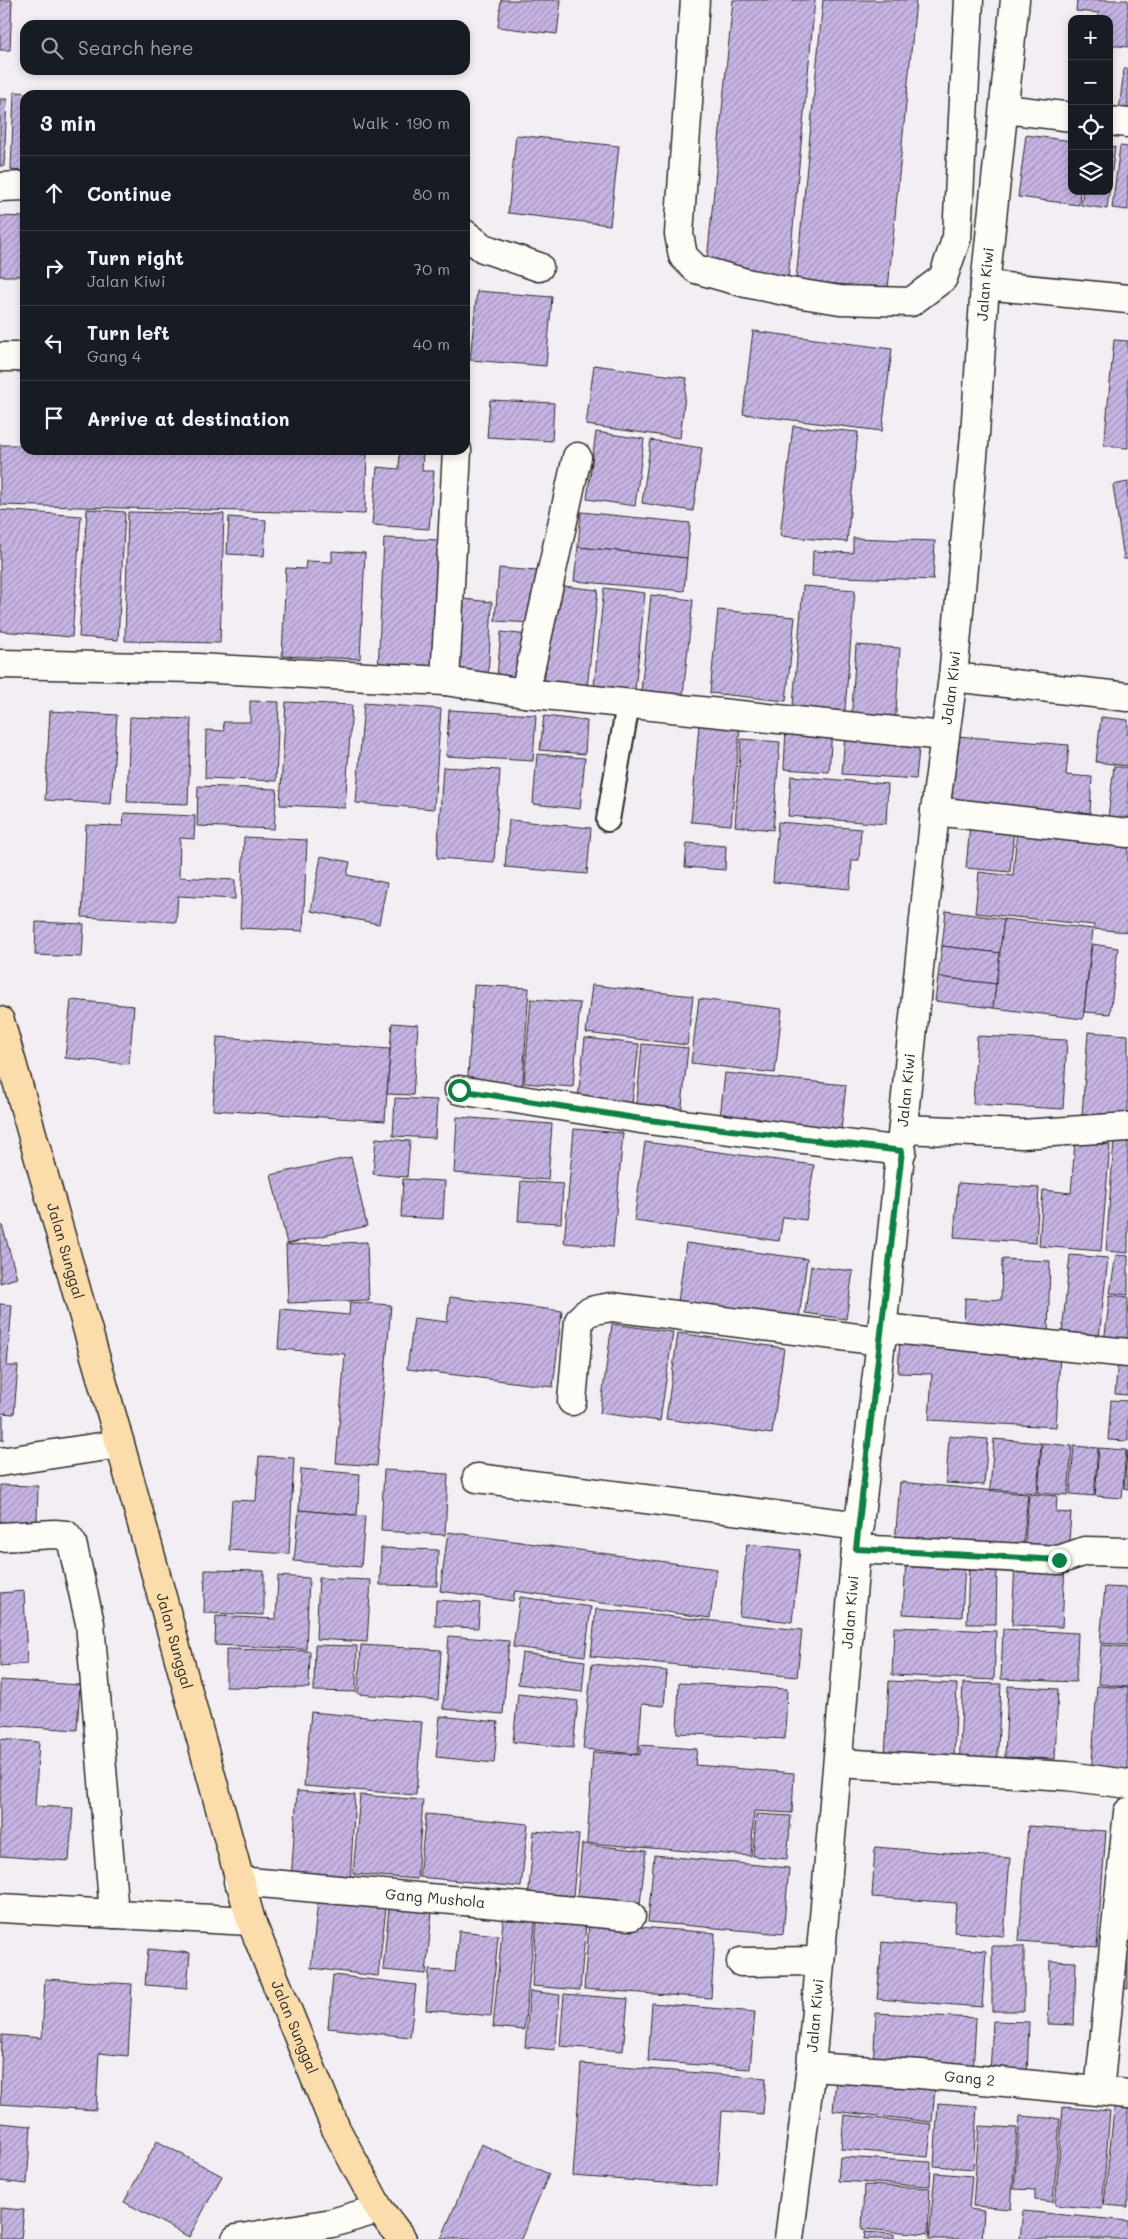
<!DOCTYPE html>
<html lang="en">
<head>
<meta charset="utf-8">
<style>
  body { margin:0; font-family:Mali,sans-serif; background:#20242c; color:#f1f3f6 }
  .controls { position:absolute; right:15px; top:15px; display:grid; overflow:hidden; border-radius:10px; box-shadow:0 2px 8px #0003 }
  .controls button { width:45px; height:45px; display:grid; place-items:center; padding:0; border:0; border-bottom:1px solid #363941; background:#171b24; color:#f1f3f6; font:25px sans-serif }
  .stop { position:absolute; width:15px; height:15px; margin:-11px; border:4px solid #0b8043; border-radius:50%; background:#fff }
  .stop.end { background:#0b8043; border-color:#fff; box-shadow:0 1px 5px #0008 }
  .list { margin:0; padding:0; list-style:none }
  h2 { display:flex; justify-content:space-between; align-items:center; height:65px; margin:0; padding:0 20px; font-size:21px }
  h2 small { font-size:16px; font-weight:400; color:#9ea1a6 }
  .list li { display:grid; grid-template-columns:32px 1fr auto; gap:15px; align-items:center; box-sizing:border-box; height:75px; padding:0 20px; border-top:1px solid #363941 }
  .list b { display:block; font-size:19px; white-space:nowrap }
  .list p { margin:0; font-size:16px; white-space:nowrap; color:#9ea1a6 }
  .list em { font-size:16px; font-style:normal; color:#9ea1a6 }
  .icon { flex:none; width:28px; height:28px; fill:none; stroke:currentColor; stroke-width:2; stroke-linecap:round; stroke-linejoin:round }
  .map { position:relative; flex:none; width:1128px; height:2239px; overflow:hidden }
  .search { position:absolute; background:#171b24; box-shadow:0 2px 8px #0003; left:20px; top:20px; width:450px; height:55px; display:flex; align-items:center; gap:12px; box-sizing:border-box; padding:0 18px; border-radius:15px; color:#9ea1a6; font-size:19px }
  .panel { position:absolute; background:#171b24; box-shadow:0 2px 8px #0003; left:20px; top:90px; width:450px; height:365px; border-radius:15px }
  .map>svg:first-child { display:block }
  .building { fill:url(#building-hatch); stroke:#2b2b2b }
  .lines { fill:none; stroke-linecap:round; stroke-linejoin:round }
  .lane-casing { stroke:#2b2b2b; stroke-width:26 }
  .street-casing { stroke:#2b2b2b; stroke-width:31 }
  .primary-casing { stroke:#2b2b2b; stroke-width:31 }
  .lane { stroke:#fdfcf7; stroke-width:22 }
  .street { stroke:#fdfcf7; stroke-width:28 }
  .primary { stroke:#fbddab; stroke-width:28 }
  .route { stroke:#0b8043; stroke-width:6 }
  .labels { text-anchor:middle; stroke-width:5; stroke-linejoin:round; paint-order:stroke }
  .street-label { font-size:15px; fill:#2b2b2b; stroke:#fdfcf7 }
</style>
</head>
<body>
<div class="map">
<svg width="1128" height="2239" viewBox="0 0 1128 2239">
  <defs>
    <pattern id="building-hatch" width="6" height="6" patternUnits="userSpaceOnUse" patternTransform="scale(1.25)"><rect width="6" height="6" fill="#c7b4e4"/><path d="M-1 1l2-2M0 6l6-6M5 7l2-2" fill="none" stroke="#a293b9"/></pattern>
  </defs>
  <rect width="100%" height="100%" fill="#f2eef3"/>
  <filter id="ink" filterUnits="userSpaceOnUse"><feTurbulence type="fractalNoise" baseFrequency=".02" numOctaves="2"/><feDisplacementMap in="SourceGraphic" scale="10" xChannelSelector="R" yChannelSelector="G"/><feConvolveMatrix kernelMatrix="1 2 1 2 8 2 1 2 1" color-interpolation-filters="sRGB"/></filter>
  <g filter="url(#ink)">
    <g class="building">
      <polygon points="0,0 12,0 10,50 0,50"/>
      <polygon points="501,0 561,0 557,34 498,27"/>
      <polygon points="733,0 815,0 788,279 706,271"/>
      <polygon points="823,0 916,0 888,289 796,280"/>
      <polygon points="1077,0 1128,0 1128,47 1109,45 1109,19 1098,19 1099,13 1076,11"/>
      <polygon points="1124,69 1128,69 1128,120 1118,119"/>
      <polygon points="14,92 71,95 25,95 25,171 11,170"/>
      <polygon points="0,99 7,99 4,166 0,166"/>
      <polygon points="516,135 619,146 610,225 508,213"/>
      <polygon points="1026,135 1072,141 1072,191 1080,191 1079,205 1018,197"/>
      <polygon points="1109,146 1115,147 1107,209 1081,205 1083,191 1109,191"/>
      <polygon points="1120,146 1128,147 1128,210 1112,208"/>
      <polygon points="0,216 23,217 22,276 0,276"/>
      <polygon points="477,291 552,297 546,366 470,360"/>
      <polygon points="753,331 892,349 882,431 743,414"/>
      <polygon points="1114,340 1128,341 1128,448 1104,446"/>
      <polygon points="594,365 687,378 680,438 586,425"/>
      <polygon points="490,400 554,403 552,441 487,437"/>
      <polygon points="793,426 858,432 847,542 780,536"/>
      <polygon points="596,432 644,439 635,506 587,499"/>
      <polygon points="651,440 702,448 693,511 642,503"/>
      <polygon points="0,445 25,445 25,450 213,450 367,454 365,514 0,505"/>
      <polygon points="400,450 423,450 422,471 434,471 429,529 372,525 377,467 399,469"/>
      <polygon points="1128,482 1128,559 1124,559 1113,485"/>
      <polygon points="87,509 125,512 118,640 79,637"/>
      <polygon points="0,510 81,516 72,637 0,631"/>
      <polygon points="128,512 224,514 220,643 125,641"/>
      <polygon points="581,512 690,523 687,558 578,547"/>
      <polygon points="229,517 266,520 264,556 227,554"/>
      <polygon points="384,538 443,540 436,674 378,671"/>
      <polygon points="853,538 935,541 933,580 812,576 813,551 853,553"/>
      <polygon points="578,547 687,558 684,591 574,581"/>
      <polygon points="332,551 365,553 360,659 282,656 286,568 305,569 306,561 332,562"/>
      <polygon points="499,568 537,571 533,623 495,621"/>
      <polygon points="555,585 598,590 587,688 544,683"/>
      <polygon points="803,586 855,590 844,721 792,717"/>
      <polygon points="604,588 645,593 635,690 594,686"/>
      <polygon points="651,595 693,600 683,695 641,691"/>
      <polygon points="462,599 492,602 488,677 456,674"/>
      <polygon points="718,610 795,617 786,701 710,693"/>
      <polygon points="501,632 529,635 524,691 496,688"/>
      <polygon points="856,645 900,648 895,727 851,724"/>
      <polygon points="250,701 279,702 276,781 205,778 206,730 224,731 223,722 250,722"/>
      <polygon points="286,702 352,705 345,808 280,805"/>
      <polygon points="364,703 441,709 434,809 356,803"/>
      <polygon points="449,710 536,715 533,761 446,756"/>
      <polygon points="50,711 117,715 111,804 45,800"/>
      <polygon points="544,716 587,721 585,754 540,750"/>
      <polygon points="130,717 191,719 188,804 127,802"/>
      <polygon points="1101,717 1128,720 1128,766 1096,762"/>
      <polygon points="699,725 740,728 731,825 691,822"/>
      <polygon points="786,728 832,730 829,772 784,769"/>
      <polygon points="845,733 920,739 916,779 842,774"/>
      <polygon points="956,736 1069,745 1066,775 1092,777 1090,813 951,802"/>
      <polygon points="741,739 780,742 773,830 735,826"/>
      <polygon points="537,754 585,758 580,809 533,804"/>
      <polygon points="1114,766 1128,768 1128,828 1107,826"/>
      <polygon points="443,767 500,770 494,862 437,858"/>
      <polygon points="791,776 888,784 886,824 788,816"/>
      <polygon points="198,786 277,789 274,829 197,826"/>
      <polygon points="124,813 195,816 194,839 180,838 179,877 235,880 235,899 178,896 176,922 82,917 86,825 123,826"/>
      <polygon points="509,820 591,828 587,874 505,867"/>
      <polygon points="778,822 861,829 859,860 852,860 850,889 773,882"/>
      <polygon points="970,825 1014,829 1010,872 966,868"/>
      <polygon points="1017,830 1128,842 1128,932 1094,929 1094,925 975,913 979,872 1013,876"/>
      <polygon points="244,837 307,840 303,931 240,928"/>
      <polygon points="687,843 726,846 725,870 685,867"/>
      <polygon points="321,856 350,862 347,875 387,883 379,924 311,911"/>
      <polygon points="946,911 1004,919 1000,953 942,946"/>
      <polygon points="1004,919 1093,929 1083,1019 993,1008"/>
      <polygon points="36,922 84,924 82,957 35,955"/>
      <polygon points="1092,944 1118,948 1110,1014 1084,1012"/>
      <polygon points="942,946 1000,953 996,984 938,977"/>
      <polygon points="938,977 996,984 993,1008 935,1001"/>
      <polygon points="474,985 529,988 522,1094 467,1090"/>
      <polygon points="592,985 693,996 687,1045 586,1033"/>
      <polygon points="531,999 580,1003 573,1087 524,1083"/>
      <polygon points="699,999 782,1009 775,1073 691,1063"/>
      <polygon points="71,1000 134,1006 129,1064 65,1058"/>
      <polygon points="392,1023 418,1025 413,1095 387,1094"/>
      <polygon points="1088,1032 1128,1035 1128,1118 1082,1115"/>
      <polygon points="977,1036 1067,1040 1063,1109 973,1104"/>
      <polygon points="217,1037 390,1049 385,1121 213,1110"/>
      <polygon points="585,1038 639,1044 631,1112 577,1106"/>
      <polygon points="642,1044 688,1048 681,1116 636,1112"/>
      <polygon points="725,1073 846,1085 840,1139 719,1126"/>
      <polygon points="395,1098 437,1100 435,1138 393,1136"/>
      <polygon points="457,1117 552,1124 548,1180 454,1173"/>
      <polygon points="574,1129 623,1133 613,1247 564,1243"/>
      <polygon points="376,1138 410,1141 407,1177 373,1174"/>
      <polygon points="1114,1140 1128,1142 1128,1253 1106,1251"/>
      <polygon points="645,1142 814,1165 806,1220 783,1217 779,1241 634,1221"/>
      <polygon points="1075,1142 1110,1145 1101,1251 1039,1246 1043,1190 1071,1193"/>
      <polygon points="351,1157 367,1226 287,1244 271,1175"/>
      <polygon points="403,1179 445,1181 443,1219 401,1217"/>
      <polygon points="521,1181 563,1184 561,1223 518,1221"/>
      <polygon points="958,1183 1039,1188 1036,1243 954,1237"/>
      <polygon points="2,1225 17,1278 0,1283 0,1226"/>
      <polygon points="367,1242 369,1300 288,1303 286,1245"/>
      <polygon points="686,1243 807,1259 798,1325 677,1309"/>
      <polygon points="1070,1255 1108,1258 1098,1346 1061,1343"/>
      <polygon points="1116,1255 1128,1256 1128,1295 1110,1293"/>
      <polygon points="1002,1259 1050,1261 1048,1336 964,1333 965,1298 1001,1300"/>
      <polygon points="811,1266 853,1271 846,1319 805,1313"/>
      <polygon points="1110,1295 1128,1297 1128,1345 1104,1342"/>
      <polygon points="450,1297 562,1311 553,1387 407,1369 414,1318 447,1322"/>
      <polygon points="350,1302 391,1305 377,1466 336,1463 345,1354 278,1349 281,1309 349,1315"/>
      <polygon points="0,1304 12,1305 7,1366 18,1366 14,1414 0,1413"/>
      <polygon points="612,1324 673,1332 660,1421 600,1413"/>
      <polygon points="678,1333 784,1348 772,1434 666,1419"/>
      <polygon points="900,1337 934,1339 934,1348 1060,1355 1056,1427 929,1420 932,1374 898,1373"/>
      <polygon points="1118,1360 1128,1361 1128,1395 1115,1394"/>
      <polygon points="1111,1400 1128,1401 1128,1441 1108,1440"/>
      <rect x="0" y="1416" width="3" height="24"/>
      <polygon points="949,1436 988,1439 984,1485 946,1483"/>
      <polygon points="994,1439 1041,1443 1037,1493 990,1489"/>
      <polygon points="1042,1443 1072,1446 1068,1495 1038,1493"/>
      <polygon points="1074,1446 1098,1448 1094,1496 1070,1494"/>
      <polygon points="1099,1448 1126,1450 1122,1498 1095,1496"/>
      <polygon points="1127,1451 1128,1451 1128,1489 1124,1488"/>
      <polygon points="259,1456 294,1458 289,1554 229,1550 232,1500 256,1501"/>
      <polygon points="301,1469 360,1474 357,1515 299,1510"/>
      <polygon points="384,1470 448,1474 445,1535 381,1531"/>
      <polygon points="900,1482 1028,1494 1022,1554 895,1542"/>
      <polygon points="0,1485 38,1486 37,1522 0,1522"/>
      <polygon points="1029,1494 1057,1496 1056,1512 1071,1513 1068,1556 1024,1553"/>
      <polygon points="299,1510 365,1516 361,1567 294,1561"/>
      <polygon points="448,1532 717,1569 710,1618 515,1591 513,1601 440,1591"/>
      <polygon points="747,1544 800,1550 792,1622 739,1616"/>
      <polygon points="381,1548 438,1550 437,1586 380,1585"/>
      <polygon points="906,1559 965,1562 962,1617 903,1614"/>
      <polygon points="969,1562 997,1563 996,1624 967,1624"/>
      <polygon points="1015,1562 1065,1564 1062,1627 1012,1625"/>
      <polygon points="205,1570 264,1571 264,1615 204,1613"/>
      <polygon points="278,1576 309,1578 306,1649 215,1645 216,1616 276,1619"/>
      <polygon points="319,1578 371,1580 367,1642 316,1639"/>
      <polygon points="1105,1587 1128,1588 1128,1645 1100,1643"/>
      <polygon points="24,1591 27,1664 0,1666 0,1593"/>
      <polygon points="520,1597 591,1607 585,1656 513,1647"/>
      <polygon points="436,1600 480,1603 478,1628 435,1626"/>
      <polygon points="596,1609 802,1630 797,1677 591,1656"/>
      <polygon points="894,1627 996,1631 994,1680 892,1675"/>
      <polygon points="1003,1629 1078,1633 1076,1682 1001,1679"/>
      <polygon points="449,1636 509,1641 503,1714 443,1709"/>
      <polygon points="315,1645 357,1646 356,1692 314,1691"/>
      <polygon points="361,1645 441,1650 438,1700 358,1694"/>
      <polygon points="1101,1645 1128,1647 1128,1687 1098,1684"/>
      <polygon points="226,1649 310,1651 309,1688 226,1687"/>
      <polygon points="522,1653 585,1661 582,1692 518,1684"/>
      <polygon points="592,1664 667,1671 664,1706 642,1704 638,1754 583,1749"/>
      <polygon points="0,1680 80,1685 77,1730 0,1725"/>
      <polygon points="889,1681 957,1684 954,1760 885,1757"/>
      <polygon points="679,1683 787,1689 785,1739 677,1733"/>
      <polygon points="963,1683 1001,1684 997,1771 959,1769"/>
      <polygon points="1008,1686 1058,1689 1055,1759 1005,1757"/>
      <polygon points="1097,1686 1128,1688 1128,1779 1091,1776"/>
      <polygon points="518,1694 578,1701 573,1748 513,1742"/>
      <polygon points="311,1712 422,1722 416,1795 304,1786"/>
      <polygon points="440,1716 498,1722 494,1763 436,1757"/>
      <polygon points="0,1739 39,1742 35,1806 73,1808 69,1861 0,1856"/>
      <polygon points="640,1745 697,1749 695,1765 794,1773 792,1813 754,1811 751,1856 587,1843 593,1752 640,1755"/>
      <polygon points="297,1791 355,1795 350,1885 291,1881"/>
      <polygon points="360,1795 423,1800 417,1879 353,1874"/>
      <polygon points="426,1814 528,1824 521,1887 419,1877"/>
      <polygon points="756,1814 791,1816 787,1859 753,1856"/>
      <polygon points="1028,1826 1106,1831 1097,1947 1019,1941"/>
      <polygon points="534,1831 579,1835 572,1906 528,1901"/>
      <polygon points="582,1844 646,1851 639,1913 576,1907"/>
      <polygon points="875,1847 1010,1858 1004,1936 954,1932 956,1903 872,1897"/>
      <polygon points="654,1855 789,1868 783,1934 648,1922"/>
      <polygon points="318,1900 386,1908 378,1976 311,1968"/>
      <polygon points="389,1908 432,1912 426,1974 383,1970"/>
      <polygon points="504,1910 536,1914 524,2030 493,2027"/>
      <polygon points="537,1919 586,1923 580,1990 532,1986"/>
      <polygon points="589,1923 715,1933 711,1998 584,1989"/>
      <polygon points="459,1931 498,1935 491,2016 426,2010 429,1970 455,1972"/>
      <polygon points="882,1942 986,1951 982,2007 877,1999"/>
      <rect x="992" y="1946" width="32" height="65"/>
      <polygon points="148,1949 190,1953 187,1988 145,1985"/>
      <polygon points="1120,1951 1128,1952 1128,1989 1117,1988"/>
      <polygon points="1050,1961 1076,1962 1074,2025 1048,2024"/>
      <polygon points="333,1975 416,1985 410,2037 328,2028"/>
      <polygon points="45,1979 132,1984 128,2056 99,2053 96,2110 0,2104 2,2035 42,2038"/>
      <polygon points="530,1991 560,1995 555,2050 525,2047"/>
      <polygon points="564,1994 628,1999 623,2051 560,2046"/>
      <polygon points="652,2003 755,2012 750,2069 648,2061"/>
      <polygon points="876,2013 976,2018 973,2072 873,2066"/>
      <polygon points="993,2021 1029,2022 1027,2075 990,2073"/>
      <polygon points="581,2064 766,2078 763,2114 722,2111 717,2187 573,2176"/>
      <polygon points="836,2078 935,2088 932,2122 833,2111"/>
      <polygon points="1115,2100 1128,2101 1128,2207 1104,2205"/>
      <polygon points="938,2103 977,2106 973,2169 934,2166"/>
      <polygon points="1063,2107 1110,2111 1102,2209 1055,2205"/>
      <polygon points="844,2115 932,2124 928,2157 841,2149"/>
      <polygon points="1020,2116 1060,2119 1053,2202 1035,2200 1035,2190 1014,2189"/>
      <polygon points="0,2123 31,2126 27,2184 0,2181"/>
      <polygon points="979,2126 1017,2128 1011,2209 973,2206"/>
      <polygon points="157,2141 222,2176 189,2237 124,2202"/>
      <polygon points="481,2144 549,2174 521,2239 441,2239"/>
      <polygon points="840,2157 931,2162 930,2186 838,2181"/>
      <polygon points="935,2173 972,2176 969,2209 984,2211 982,2239 929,2239"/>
      <polygon points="864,2185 930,2188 928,2234 862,2229"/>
      <polygon points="0,2208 24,2210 21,2239 0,2239"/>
      <polygon points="1023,2211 1128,2221 1128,2239 1020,2239"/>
      <polygon points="865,2232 894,2234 894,2239 864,2239"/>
    </g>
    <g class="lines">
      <defs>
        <polyline id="lane" points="608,820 628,704"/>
        <g id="street">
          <polyline points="695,0 679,234 683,256 696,269 746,283 790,292 840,300 911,302 943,278 957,237 969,0"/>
          <polyline points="1004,109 1072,117"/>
          <polyline points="1109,121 1128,123"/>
          <polyline points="0,187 25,186"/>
          <polyline points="465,234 483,248 539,267"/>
          <polyline points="985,285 1128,299"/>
          <polyline points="0,357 25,357"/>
          <polyline points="0,664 197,668 445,681 525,693 944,736"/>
          <polyline points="953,677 1128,697"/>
          <polyline points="445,681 457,450"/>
          <polyline points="525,693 577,457"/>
          <polyline points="935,811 1128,833"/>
          <polyline points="459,1090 641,1119 902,1151"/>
          <polyline points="904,1129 1022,1134 1128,1127"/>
          <polyline points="883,1328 1128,1353"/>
          <path d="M572,1401l7,-80c7,-12 21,-12 33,-14l269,34"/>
          <polyline points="0,1462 120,1444"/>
          <polyline points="477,1478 860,1526"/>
          <polyline points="0,1537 55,1534 66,1535 72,1543 90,1623 114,1914"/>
          <polyline points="856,1549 1059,1560 1085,1551 1128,1552"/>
          <polyline points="838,1763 1067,1776 1128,1784"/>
          <path id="s1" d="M238,1881l393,35"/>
          <polyline points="0,1908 251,1921"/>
          <polyline points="741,1962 819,1961"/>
          <path id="s2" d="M811,2067l109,7 208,20"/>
          <polyline points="1099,2091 1128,1812"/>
          <polyline points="236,2239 332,2223 379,2209"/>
          <path id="s3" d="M789,2239l22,-172 45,-518 25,-208 54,-530 18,-134 22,-243 10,-149 30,-285"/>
        </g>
        <g id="primary">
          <path id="s4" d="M0,1021l120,423 131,477 85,208 43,80 23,30"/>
        </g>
      </defs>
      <use href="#lane" class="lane-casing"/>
      <use href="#street" class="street-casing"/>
      <use href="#primary" class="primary-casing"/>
      <use href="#lane" class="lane"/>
      <use href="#street" class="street"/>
      <use href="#primary" class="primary"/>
    </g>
  </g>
  <g class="lines" filter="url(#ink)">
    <polyline class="route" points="459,1090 641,1119 902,1151 856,1549 1059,1560"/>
  </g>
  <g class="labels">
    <g class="street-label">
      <text dy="5" stroke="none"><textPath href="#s3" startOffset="1965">Jalan Kiwi</textPath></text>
      <text dy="5" stroke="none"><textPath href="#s3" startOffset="1560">Jalan Kiwi</textPath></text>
      <text dy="5" stroke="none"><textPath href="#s3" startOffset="1155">Jalan Kiwi</textPath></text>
      <text dy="5" stroke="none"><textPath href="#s4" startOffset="239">Jalan Sunggal</textPath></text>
      <text dy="5" stroke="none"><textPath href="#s3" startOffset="630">Jalan Kiwi</textPath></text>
      <text dy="5" stroke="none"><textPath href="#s4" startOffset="644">Jalan Sunggal</textPath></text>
      <text dy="5" stroke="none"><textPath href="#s1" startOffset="198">Gang Mushola</textPath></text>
      <text dy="5" stroke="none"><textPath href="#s3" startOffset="225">Jalan Kiwi</textPath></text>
      <text dy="5" stroke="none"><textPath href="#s4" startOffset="1049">Jalan Sunggal</textPath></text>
      <text dy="5" stroke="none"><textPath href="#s2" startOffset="159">Gang 2</textPath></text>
    </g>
  </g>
</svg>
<div class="controls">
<button>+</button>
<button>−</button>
<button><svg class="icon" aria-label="locate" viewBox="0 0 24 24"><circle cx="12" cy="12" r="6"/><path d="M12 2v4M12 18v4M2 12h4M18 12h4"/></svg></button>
<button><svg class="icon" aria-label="layers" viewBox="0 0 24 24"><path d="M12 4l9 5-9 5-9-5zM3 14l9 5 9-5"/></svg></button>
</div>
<div class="stop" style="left:459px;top:1090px"></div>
<div class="stop end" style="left:1059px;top:1560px"></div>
<div class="search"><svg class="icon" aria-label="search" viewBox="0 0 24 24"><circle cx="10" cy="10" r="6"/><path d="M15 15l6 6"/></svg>Search here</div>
<section class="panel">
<h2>3 min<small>Walk · 190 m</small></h2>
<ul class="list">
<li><svg class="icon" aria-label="ahead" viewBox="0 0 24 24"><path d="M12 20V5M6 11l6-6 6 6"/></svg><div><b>Continue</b></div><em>80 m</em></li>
<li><svg class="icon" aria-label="right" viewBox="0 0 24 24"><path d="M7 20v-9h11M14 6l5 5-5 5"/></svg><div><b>Turn right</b><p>Jalan Kiwi</p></div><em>70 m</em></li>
<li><svg class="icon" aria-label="left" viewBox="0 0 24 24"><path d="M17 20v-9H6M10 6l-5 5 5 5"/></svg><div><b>Turn left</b><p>Gang 4</p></div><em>40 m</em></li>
<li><svg class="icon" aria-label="arrive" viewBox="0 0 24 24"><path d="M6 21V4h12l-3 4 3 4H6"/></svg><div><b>Arrive at destination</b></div></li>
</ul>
</section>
</div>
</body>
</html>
